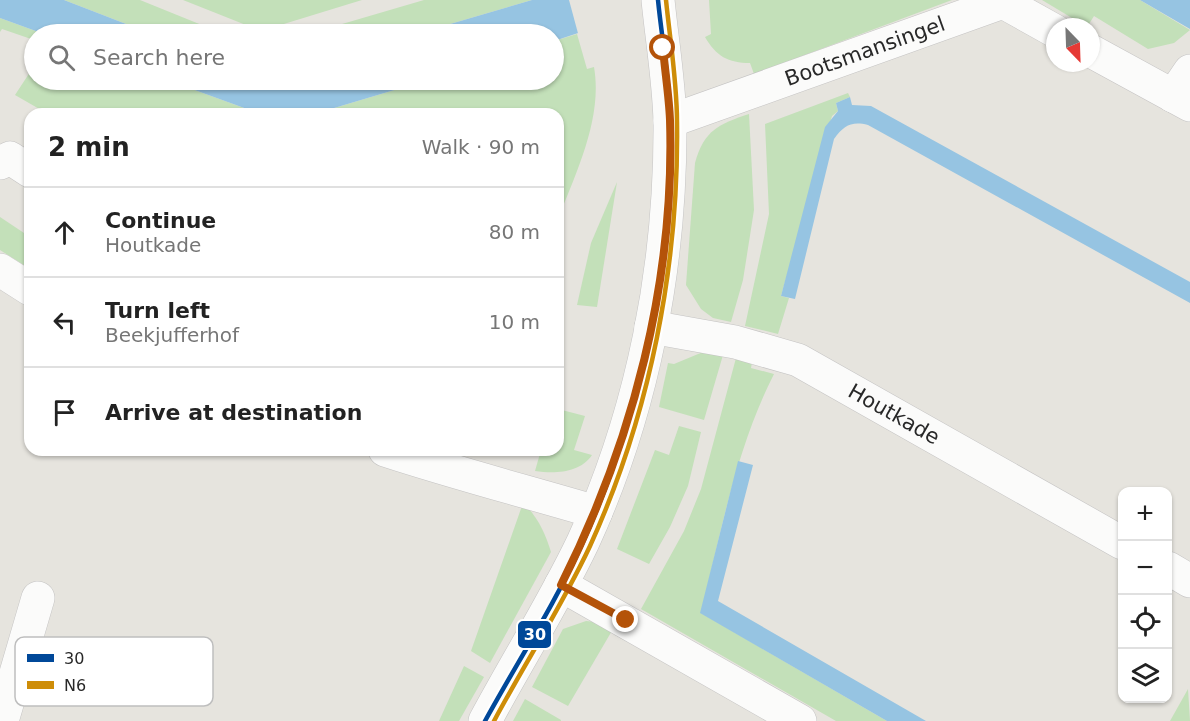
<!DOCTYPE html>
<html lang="en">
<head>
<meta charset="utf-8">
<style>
  body { margin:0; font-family:"DejaVu Sans",sans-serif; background:#f2f2f2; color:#222 }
  .controls { position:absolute; right:18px; bottom:18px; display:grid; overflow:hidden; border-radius:12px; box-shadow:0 2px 4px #0004 }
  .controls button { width:54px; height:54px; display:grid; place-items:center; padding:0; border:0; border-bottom:2px solid #e0e0e0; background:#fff; color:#222; font:30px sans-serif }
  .compass { position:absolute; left:1046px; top:18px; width:54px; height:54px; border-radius:50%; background:#fff; box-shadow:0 2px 4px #0004; rotate:157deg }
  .stop { position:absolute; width:18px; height:18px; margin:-14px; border:4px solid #b45309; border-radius:50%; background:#fff }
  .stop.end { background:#b45309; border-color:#fff; box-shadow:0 2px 6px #0008 }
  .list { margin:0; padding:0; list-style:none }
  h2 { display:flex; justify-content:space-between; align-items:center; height:78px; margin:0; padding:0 24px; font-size:26px }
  h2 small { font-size:20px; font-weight:400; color:#767676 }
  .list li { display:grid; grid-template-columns:39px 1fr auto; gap:18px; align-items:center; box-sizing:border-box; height:90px; padding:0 24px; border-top:2px solid #e0e0e0 }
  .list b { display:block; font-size:22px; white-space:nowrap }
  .list p { margin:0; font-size:20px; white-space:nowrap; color:#767676 }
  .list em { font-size:20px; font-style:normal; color:#767676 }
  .icon { flex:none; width:33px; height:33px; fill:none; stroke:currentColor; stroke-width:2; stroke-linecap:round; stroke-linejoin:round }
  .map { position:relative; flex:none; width:1190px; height:721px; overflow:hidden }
  .search { position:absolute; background:#fff; box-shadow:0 2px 4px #0004; left:24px; top:24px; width:540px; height:66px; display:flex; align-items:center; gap:15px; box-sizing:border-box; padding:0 21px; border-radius:33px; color:#767676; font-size:22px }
  .panel { position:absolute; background:#fff; box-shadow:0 2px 4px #0004; left:24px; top:108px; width:540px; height:348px; border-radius:18px }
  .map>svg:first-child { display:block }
  .green { fill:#c3e0b9 }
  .water { fill:#96c4e2 }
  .pier { fill:#e6e4de }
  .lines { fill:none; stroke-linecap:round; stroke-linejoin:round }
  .minor-casing { stroke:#c4c3c3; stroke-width:34 }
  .minor { stroke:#fbfbfa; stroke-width:33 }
  .bus-1-casing { stroke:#fff; stroke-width:9 }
  .bus-2-casing { stroke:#fff; stroke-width:9 }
  .bus-1 { stroke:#004899; stroke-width:4.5 }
  .bus-2 { stroke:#ce8d08; stroke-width:4.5 }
  .route { stroke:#b45309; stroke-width:8 }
  .labels { text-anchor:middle; stroke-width:4.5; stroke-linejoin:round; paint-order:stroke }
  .street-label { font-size:21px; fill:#282828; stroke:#fff }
  .key { fill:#fff; stroke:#bebebe; stroke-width:1.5 }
  .key-label { font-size:16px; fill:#282828 }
  .line-badge { stroke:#fff; stroke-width:2 }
  .badge-label { font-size:16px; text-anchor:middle; font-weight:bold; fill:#fff }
</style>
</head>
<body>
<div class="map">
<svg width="1190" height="721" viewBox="0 0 1190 721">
  <rect width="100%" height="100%" fill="#e6e4de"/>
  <g class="green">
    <polygon points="64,0 140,0 224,34 152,34"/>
    <polygon points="183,0 362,0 261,31"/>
    <polygon points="424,0 532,0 416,34 308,34"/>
    <path d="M709,0h243l-198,74 -4,-11c-22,0 -34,-7 -45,-26l6,-3z"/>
    <polygon points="1042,0 1140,0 1190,30 1174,43 1148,49 1094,16 1087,27"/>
    <polygon points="0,18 44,34 34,34 34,40 2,29 0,32"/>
    <path d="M577,34l10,35 7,-2c9,51 -18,106 -36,152v-105h-244l114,-34h126v-39z"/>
    <polygon points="34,66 34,80 167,80 261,114 48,114 15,95"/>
    <polygon points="848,93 850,97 836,103 838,111 832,116 781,296 789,298 778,334 745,326 769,214 765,124"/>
    <path d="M749,114l5,96 -11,70 -12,42 -18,-4 -12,-9 -15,-24 9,-122c9,-33 24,-39 54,-49z"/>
    <polygon points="617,182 597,307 577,305 591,243"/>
    <polygon points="0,217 30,237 30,269 0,250"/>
    <polygon points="703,352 723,355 704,420 659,407 668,363 674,364"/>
    <path d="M736,358l16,4 -1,6 23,6c-38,75 -53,158 -73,239l186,108h-51l-195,-112 43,-78 17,-42z"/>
    <path d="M558,409l27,7 -11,34 18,5c-12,18 -37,19 -57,16l6,-21h17z"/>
    <polygon points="679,426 701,432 688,486 670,527 649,564 617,549 655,450 669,455"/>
    <path d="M523,503c15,14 22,30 28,49l-61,111 -19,-12z"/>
    <polygon points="586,621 597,622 613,629 568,706 532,687 563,629"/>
    <polygon points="464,666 484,677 459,721 439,721"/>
    <polygon points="1188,689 1190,721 1170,721"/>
    <polygon points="525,699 561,720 561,721 513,721"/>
  </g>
  <g class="water">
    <polygon points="0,0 64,0 152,34 44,34 0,18"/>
    <polygon points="532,0 678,0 554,41 554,34 416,34"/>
    <polygon points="1140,0 1190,0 1190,29"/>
    <polygon points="167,80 428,80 314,114 261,114"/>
    <path d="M850,97l2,8 19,1 319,176v21l-322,-178c-16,-4 -24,0 -34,14l-39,160 -14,-3 44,-169 13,-16 -2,-8z"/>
    <polygon points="738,461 753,465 718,601 926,721 887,721 700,613"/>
  </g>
  <polygon class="pier" points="569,0 681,0 579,37"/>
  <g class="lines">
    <defs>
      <g id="minor">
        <polyline points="1091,51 1190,105"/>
        <polyline points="1173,96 1190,71"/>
        <path id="s1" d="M670,121l333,-119 52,29"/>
        <polyline points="0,163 10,158 30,171"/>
        <polyline points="0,270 30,289"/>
        <path id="s2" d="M651,327l84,15 63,18 324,183"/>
        <path d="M385,450c70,23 140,41 211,62"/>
        <polyline points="1168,568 1190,581"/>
        <polyline points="561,585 800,721"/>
        <polyline points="2,721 38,598"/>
        <path d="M485,721c32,-60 69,-118 98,-179 60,-131 88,-276 87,-420 -1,-40 -8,-82 -12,-122"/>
      </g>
    </defs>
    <use href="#minor" class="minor-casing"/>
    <use href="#minor" class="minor"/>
    <defs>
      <path id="bus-1" d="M485,721c33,-60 70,-117 98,-179 59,-131 89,-277 87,-420 0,-41 -8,-81 -12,-122"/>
      <path id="bus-2" d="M494,721c31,-58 68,-115 96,-175 60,-132 89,-280 87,-424 0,-41 -7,-82 -11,-122"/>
    </defs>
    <use href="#bus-1" class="bus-1-casing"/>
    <use href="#bus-2" class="bus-2-casing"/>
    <use href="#bus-1" class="bus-1"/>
    <use href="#bus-2" class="bus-2"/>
  </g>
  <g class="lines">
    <path class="route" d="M626,620l-65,-35c72,-143 114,-304 109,-465 -1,-24 -5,-48 -7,-72"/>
  </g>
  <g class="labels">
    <g class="street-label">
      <text dy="7" stroke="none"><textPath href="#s1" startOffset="207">Bootsmansingel</textPath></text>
      <text dy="7" stroke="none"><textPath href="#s2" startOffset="261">Houtkade</textPath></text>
    </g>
  </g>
  <rect x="15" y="637" width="198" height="69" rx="9" class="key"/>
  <rect x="27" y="654" width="27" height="8" fill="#004899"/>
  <rect x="27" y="681" width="27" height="8" fill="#ce8d08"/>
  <g class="key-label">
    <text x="64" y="664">30</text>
    <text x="64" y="691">N6</text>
  </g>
  <rect class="line-badge" x="517" y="620" width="35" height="29" rx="6" fill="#004899"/>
  <g class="badge-label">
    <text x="535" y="640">30</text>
  </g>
</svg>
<div class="controls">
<button>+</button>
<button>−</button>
<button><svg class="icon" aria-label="locate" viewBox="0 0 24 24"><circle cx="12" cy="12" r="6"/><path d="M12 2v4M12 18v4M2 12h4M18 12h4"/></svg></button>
<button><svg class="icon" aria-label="layers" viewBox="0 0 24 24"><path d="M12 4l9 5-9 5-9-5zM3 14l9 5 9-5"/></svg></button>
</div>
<svg class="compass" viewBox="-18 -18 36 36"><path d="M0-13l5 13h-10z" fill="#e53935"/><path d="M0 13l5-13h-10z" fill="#767676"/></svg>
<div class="stop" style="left:663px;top:48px"></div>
<div class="stop end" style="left:626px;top:620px"></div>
<div class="search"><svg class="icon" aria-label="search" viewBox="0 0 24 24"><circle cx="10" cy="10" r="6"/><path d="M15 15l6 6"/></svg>Search here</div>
<section class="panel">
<h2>2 min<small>Walk · 90 m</small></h2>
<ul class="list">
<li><svg class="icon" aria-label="ahead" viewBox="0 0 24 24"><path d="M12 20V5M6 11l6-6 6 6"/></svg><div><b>Continue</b><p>Houtkade</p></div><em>80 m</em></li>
<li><svg class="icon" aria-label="left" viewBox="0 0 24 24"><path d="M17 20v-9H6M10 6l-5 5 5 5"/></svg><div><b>Turn left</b><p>Beekjufferhof</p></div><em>10 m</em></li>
<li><svg class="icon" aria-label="arrive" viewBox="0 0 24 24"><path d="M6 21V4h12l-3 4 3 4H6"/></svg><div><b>Arrive at destination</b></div></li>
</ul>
</section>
</div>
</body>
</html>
